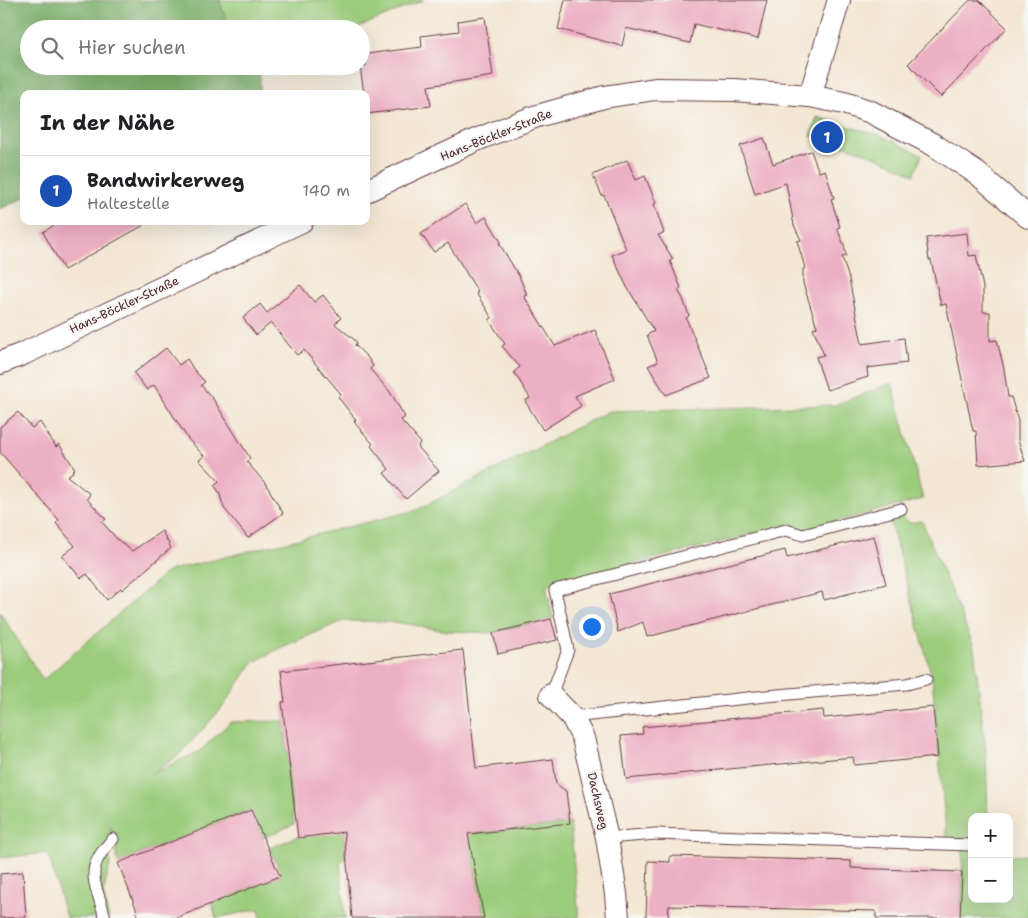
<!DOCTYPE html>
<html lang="de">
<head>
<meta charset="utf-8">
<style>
  body { margin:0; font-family:"Shantell Sans",sans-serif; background:#f2f2f2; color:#202124 }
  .controls { position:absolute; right:15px; bottom:15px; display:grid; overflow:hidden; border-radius:10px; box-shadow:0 5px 20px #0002 }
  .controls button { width:45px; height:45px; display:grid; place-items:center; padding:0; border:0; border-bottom:1px solid #e0e0e0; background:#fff; color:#202124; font:25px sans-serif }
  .you { position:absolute; left:591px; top:626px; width:18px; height:18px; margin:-12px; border:4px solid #fff; border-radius:50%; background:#1a73e8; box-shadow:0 0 0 8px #1a73e833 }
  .badge { display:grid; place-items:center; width:32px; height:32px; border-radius:50%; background:#d93025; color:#fff; font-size:16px; font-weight:700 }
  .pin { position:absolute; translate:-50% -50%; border:2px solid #fff; box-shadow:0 1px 5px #0006 }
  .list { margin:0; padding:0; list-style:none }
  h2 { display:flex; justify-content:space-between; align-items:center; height:65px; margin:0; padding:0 20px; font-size:21px }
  h2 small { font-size:16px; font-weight:400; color:#757577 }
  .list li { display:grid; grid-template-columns:32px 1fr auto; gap:15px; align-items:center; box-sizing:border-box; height:70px; padding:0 20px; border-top:1px solid #e0e0e0 }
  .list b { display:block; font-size:19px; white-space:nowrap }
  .list p { margin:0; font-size:16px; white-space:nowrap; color:#757577 }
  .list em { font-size:16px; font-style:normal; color:#757577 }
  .icon { flex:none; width:28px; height:28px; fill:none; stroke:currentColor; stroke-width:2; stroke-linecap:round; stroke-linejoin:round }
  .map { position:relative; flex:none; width:1028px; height:918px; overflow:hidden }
  .search { position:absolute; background:#fff; box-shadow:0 5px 20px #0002; left:20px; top:20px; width:350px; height:55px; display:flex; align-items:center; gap:12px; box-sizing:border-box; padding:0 18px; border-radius:28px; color:#757577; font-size:19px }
  .panel { position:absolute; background:#fff; box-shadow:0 5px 20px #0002; left:20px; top:90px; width:350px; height:135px; border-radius:10px }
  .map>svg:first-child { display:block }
  .green { fill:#9bcc7b; stroke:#727653 }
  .forest { fill:#7cb06b; stroke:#63684b }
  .building { fill:#edafc3 }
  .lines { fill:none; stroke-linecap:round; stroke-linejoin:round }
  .service-casing { stroke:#633d44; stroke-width:13 }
  .minor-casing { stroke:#633d44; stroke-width:24 }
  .service { stroke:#fff; stroke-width:11 }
  .minor { stroke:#fff; stroke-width:22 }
  .labels { text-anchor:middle; stroke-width:4.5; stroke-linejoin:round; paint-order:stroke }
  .street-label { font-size:12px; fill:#4a1f2b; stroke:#f6f6f2 }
</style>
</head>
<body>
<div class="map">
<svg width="1028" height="918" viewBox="0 0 1028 918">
  <rect width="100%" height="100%" fill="#f6f6f2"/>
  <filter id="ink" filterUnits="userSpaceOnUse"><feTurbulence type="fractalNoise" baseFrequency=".02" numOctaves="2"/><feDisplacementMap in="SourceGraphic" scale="10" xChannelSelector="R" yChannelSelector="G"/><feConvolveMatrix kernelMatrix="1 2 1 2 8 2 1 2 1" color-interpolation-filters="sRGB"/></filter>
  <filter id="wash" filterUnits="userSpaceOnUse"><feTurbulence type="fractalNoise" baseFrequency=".0096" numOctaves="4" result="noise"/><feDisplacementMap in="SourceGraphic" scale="20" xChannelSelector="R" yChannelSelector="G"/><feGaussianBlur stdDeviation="1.12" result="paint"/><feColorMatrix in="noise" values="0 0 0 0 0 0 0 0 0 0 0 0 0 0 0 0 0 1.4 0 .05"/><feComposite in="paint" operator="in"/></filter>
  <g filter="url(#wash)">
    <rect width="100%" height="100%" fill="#f3e7d3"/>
    <g class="green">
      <polygon points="219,0 424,0 354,29 230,29"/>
      <path d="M817,117l65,19 40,19 -8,20c-33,-18 -67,-30 -103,-39z"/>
      <polygon points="892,383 923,499 803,530 785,526 546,586 553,619 489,633 447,631 395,622 343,621 282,647 252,663 222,708 178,756 149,775 200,751 230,722 284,721 294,824 263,838 250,810 118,863 111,827 109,832 110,864 103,894 109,918 66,918 48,853 0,858 0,612 43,680 168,571 417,510 609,411 835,405"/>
      <polygon points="898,514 910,523 922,521 974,647 986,752 988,817 972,817 972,899 1009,899 1009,856 1028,855 1028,918 961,918 963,845 947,844 932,677 889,517"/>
      <polygon points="570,823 579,918 484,918 475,869 440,875 466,830 472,834"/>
      <polygon points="343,827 346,858 340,863 345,918 261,918 259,909 216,918 212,903 282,875 270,848 296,837 326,834"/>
    </g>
    <polygon class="forest" points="0,0 219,0 230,29 29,29 29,66 260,66 260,90 252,94 24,94 24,198 0,209"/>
    <g id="blocks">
      <g class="building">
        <polygon points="565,0 767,0 758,39 694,24 690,43 626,28 622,46 558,29"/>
        <polygon points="970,0 979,0 1007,28 941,97 908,64"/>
        <polygon points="485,17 493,76 428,86 431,106 366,114 366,94 364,94 360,66 366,66 366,54 422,47 421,36 459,31 458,21"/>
        <polygon points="764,138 773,164 811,151 819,172 825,170 834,198 831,199 840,227 837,228 844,245 846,256 842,257 849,279 862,344 904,338 907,363 867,368 868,377 827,390 816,357 824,355 813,328 817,327 803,283 803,269 805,268 797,241 801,240 794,225 786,183 755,194 740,146"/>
        <polygon points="627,160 636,180 645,176 656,203 654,204 664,233 658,235 673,259 670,261 681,288 678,290 683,299 689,316 686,318 711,378 666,395 648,366 658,362 647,335 654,331 627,287 612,255 626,249 604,195 602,196 593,175"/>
        <polygon points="465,204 477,223 486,217 501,242 499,243 519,276 527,295 524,296 555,346 595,330 615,379 575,396 581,406 543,430 525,401 530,398 514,372 520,367 502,346 505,344 489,320 492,318 476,293 478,292 448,243 434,252 421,234"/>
        <polygon points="61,221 151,221 64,270 43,232"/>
        <polygon points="967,233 969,256 976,255 983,287 983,312 990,312 990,341 997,340 1004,369 1008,397 1011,397 1018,421 1018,440 1025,461 978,465 976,431 973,431 946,304 941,305 931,260 929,260 926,238"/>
        <polygon points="300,285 314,302 323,295 341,318 335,324 357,342 355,345 368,358 373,366 370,369 390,392 405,417 401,420 420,442 418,447 439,471 406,499 384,473 389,469 371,446 373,444 354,422 356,420 338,397 341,394 304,350 297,355 271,323 256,335 243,318 260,304 267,313"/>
        <polygon points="166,348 179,365 187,359 194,370 205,382 201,385 213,399 250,458 247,462 265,483 283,513 248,538 224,508 219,492 214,485 219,481 199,460 204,456 188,439 154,385 147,390 134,373"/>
        <polygon points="18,412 32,428 40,422 56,447 59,444 75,469 72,471 73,472 67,476 90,494 87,499 106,519 102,522 117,539 132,551 162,531 171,548 122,590 121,588 107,600 87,574 81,578 62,556 75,546 56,523 59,520 0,452 0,427"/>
        <polygon points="874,536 886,584 824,600 822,592 647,637 643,622 618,632 609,594 785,550 787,558"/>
        <polygon points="551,619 557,640 498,654 493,633"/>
        <polygon points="463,650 476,768 553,759 556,784 566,791 570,823 468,834 484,918 352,918 344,832 298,838 282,702 285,702 281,671"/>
        <polygon points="933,707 938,757 854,765 853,757 626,779 621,736 643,734 642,727 823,710 824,718"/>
        <polygon points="251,810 280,876 176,918 138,918 136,908 118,863"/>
        <polygon points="670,856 851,861 851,868 962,872 960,918 876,918 876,911 669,906 668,918 646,918 648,861 670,862"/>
        <polygon points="23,872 26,917 0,918 0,874"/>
      </g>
    </g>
  </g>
  <g filter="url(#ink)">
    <use href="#blocks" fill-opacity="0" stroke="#633d44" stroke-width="1"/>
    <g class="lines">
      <defs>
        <g id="service">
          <polyline points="551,695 568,650 555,590 786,530 803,535 901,509"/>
          <polyline points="572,717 766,696 907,684 926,679"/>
          <polyline points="607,838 656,834 970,845"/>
          <path d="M105,918c-9,-37 -23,-47 8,-79"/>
        </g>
        <g id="minor">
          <polyline points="810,96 839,0"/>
          <polyline points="366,191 476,140 534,117 604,97 655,89 734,90 810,96 844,103 871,112 934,145 978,174 1028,217"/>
          <polyline points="0,363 25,353 302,221"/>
          <polyline points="551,695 572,717 583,738 607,838 616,894 618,918"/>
        </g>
      </defs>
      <use href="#service" class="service-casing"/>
      <use href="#minor" class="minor-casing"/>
      <use href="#service" class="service"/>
      <use href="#minor" class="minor"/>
    </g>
  </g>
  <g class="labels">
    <g class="street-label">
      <text transform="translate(496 135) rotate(-22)" y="4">Hans-Böckler-Straße</text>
      <text transform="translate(124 305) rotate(-25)" y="4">Hans-Böckler-Straße</text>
      <text transform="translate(598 801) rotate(77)" y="4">Dachsweg</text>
    </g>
  </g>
</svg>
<div class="controls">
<button>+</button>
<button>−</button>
</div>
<div class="you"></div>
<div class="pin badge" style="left:827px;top:137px;background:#1a4fb4">1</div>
<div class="search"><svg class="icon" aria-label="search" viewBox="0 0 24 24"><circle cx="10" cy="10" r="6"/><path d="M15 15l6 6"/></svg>Hier suchen</div>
<section class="panel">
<h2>In der Nähe<small></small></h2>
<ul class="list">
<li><span class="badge" style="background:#1a4fb4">1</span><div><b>Bandwirkerweg</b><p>Haltestelle</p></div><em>140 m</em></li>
</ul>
</section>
</div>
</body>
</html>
